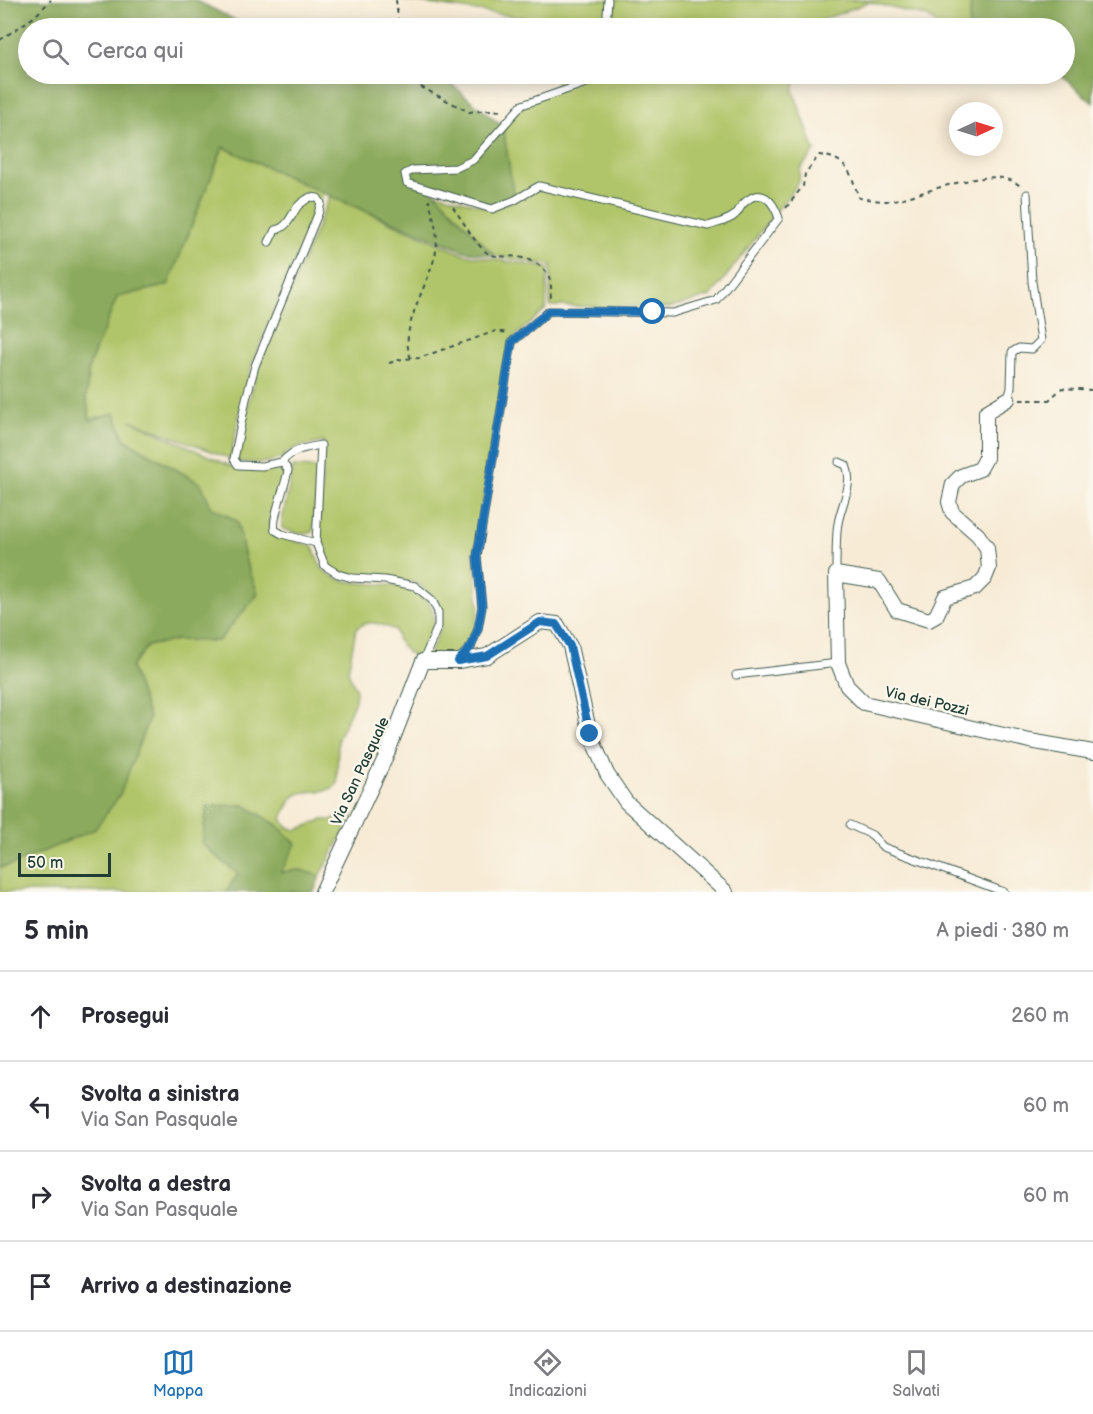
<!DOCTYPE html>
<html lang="it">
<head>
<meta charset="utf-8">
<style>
  body { margin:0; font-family:"Balsamiq Sans",sans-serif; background:#f2f2f3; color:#2b2b33 }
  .compass { position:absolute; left:949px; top:102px; width:54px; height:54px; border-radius:50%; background:#fff; box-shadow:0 3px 15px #0003; rotate:86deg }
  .scale { position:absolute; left:18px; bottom:15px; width:93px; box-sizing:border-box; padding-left:6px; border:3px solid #1f3d34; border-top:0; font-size:16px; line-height:21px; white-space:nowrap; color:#1f3d34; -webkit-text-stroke:4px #fbf7ec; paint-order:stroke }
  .stop { position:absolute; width:18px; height:18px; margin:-14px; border:4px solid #1f6fb2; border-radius:50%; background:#fff }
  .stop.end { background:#1f6fb2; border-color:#fff; box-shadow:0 2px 6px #0008 }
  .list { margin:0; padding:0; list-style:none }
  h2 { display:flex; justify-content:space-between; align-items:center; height:78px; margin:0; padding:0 24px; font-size:26px }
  h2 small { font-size:20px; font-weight:400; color:#7c7c81 }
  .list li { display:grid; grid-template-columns:39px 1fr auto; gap:18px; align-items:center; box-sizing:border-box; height:90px; padding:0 24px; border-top:2px solid #e1e1e2 }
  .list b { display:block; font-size:22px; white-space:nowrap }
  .list p { margin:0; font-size:20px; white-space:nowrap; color:#7c7c81 }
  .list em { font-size:20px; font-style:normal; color:#7c7c81 }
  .icon { flex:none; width:33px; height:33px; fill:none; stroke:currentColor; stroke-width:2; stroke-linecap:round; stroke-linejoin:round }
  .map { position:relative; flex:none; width:1093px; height:892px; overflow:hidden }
  .search { position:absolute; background:#fff; box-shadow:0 3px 15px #0003; left:18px; right:18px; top:18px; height:66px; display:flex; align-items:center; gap:15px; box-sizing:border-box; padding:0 21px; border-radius:33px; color:#7c7c81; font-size:22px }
  .sheet { height:438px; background:#fff }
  nav { display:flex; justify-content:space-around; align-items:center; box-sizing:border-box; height:84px; border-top:2px solid #e1e1e2; background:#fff; font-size:16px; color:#7c7c81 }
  nav a { display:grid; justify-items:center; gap:3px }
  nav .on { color:#1f6fb2 }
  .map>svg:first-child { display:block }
  .green { fill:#b0c569; stroke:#68814e; stroke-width:1.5 }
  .forest { fill:#8caa5d; stroke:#567448; stroke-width:1.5 }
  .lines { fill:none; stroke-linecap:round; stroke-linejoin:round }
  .service-casing { stroke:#3f574c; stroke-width:9 }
  .minor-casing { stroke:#3f574c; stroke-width:16 }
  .path { stroke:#3f574c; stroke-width:2; stroke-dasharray:4.5 4.5; stroke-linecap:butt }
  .service { stroke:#fff; stroke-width:7 }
  .minor { stroke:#fff; stroke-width:14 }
  .route { stroke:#1f6fb2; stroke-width:8 }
  .labels { text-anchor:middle; stroke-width:5; stroke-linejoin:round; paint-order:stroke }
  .street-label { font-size:15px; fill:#1f3d34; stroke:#fbf7ec }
</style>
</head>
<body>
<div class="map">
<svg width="1093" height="892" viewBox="0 0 1093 892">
  <rect width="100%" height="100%" fill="#fbf7ec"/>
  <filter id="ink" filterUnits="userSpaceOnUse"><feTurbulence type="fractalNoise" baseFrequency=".0167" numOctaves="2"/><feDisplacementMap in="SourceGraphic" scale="12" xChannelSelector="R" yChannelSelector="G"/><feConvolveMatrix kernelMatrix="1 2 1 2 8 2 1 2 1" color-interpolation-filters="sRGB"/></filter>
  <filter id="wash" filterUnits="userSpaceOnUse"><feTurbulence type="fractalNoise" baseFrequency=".008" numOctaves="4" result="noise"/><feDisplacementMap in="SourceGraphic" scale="24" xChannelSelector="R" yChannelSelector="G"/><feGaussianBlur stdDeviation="1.35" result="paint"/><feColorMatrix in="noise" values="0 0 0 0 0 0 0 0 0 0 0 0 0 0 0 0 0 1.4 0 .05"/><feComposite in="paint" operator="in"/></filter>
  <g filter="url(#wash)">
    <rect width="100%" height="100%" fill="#f7ebd6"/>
    <g class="green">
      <polygon points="402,0 971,0 969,28 941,28 928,17 869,2 812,24 810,28 547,28 546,21"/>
      <polygon points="555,74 798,74 793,90 815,151 800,169 799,182 711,296 669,308 550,306 551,265 495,256 434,192 492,209 514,200 503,127 522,105 557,86"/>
      <path d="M223,147l100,46 -71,172 -9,33 -13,62 -1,-2 -99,-38 107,49h26l18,-3 4,5 -4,16 -12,36 3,9 9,5 32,9c2,6 5,16 9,22 21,26 74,6 101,29 21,18 7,42 -4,62l-12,-7 -9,-12 -3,-10c-13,-5 -27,-13 -39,-1l-8,42 8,19 -1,11 -17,37 -1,46c-11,13 -34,1 -46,16 -3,5 -6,12 -9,18l5,9 10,3 25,-10h10l14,-9 7,4 -33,61 -20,-6 -20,3 -3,-48 -33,-20 -37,1 -5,38 36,30 -12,18h-226v-25l12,-2 83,-36 54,-111 -18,-51 16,-21 29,-6 42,1 40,-47 -13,-35 -8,-38 -26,-14 -10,-23 -77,-45 -9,-26 -25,7 -4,-23 3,-31 28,-69 51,-12z"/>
      <polygon points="330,196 463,254 548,268 546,309 510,341 474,556 479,607 475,628 468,645 456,659 427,659 441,627 434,598 417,583 385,577 352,575 339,572 327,564 318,543 324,442 298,447 287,452 281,459 262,463 239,462 237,459 249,400 258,367"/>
      <path d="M293,467l25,1 -5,64c-11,4 -20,0 -31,-4v-7z"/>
    </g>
    <g class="forest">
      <polygon points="0,0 195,0 241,23 263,28 28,28 28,74 439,74 503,127 514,197 492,205 429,186 495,256 464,251 323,193 223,147 168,285 117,297 89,366 86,397 90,420 115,413 124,439 201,484 211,507 237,521 245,559 258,594 218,641 176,640 147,646 131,667 149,718 120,795 95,829 12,865 0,867"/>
      <polygon points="971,0 1093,0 1093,103 1060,75 1046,74 1064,74 1064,28 969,28"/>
      <polygon points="244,805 277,825 296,844 281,872 300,870 320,876 314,892 226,892 238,874 202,844 207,806"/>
    </g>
  </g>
  <g filter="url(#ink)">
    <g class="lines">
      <defs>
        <g id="service">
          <polyline points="606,28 608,0"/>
          <path d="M269,242l6,-12c13,-2 16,-15 23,-24 4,-4 8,-6 12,-9l8,1 3,5 -3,11 -63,152 -9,33 -12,60 4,6 24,1 20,-4"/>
          <polyline points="1008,399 1011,388 1012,352 1019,348 1032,349 1041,340 1032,282 1027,194"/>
          <path d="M316,543l-34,-9 -7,-4c-4,-11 11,-45 13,-60l-6,-8c11,-13 23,-14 39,-17l-5,98 9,23 13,8 14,4 33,2 30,6 17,14 6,12v14l-15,35"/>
          <path d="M836,574c0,-14 0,-29 1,-43 1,-23 18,-44 9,-66l-7,-3"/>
          <path d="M460,658l11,-11 7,-18 4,-22 -5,-50 35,-215 37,-31 124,2 43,-13 63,-82c-6,-17 -17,-32 -35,-15 -4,3 -5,9 -9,12 -6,6 -19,8 -27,11l-169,-40 -24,14 -23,9 -85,-26 -2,-9 8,-4 43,-2 17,-8 49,-55 67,-23 3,-8"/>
          <polyline points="736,675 838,663"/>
          <polyline points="850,825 872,835 883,847 1004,892"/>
        </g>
        <g id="minor">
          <polyline points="1008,399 986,412 986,458 980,469 961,476 953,484 949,502 952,512 978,535 987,548 989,568 985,578 975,588 945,597 936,616 929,620 897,610 879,581 836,574 838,663 847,686 864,703 1030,741 1093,752"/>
          <polyline points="322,892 387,754 423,661 458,661 487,656 540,622 557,624 570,646 590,734 607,774 626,802 726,892"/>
        </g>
      </defs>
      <use href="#service" class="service-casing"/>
      <use href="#minor" class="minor-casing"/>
      <g class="path">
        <polyline points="396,0 399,28"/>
        <polyline points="0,40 34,17 51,0"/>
        <polyline points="408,74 421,87 469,112 489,110 503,111"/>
        <path d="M453,207c10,14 20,34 33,45 10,7 21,3 32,5 26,6 37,17 32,45"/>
        <path d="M786,208l17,-22 2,-12 14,-19c30,4 31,17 40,43 9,1 19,3 28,3 33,-3 109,-41 134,-14"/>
        <path d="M411,358c-14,-28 20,-77 25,-107 3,-19 -3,-33 -7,-51"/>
        <polyline points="389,363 402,359 419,358 496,331 508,333"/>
        <polyline points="1020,400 1049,400 1062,388 1093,390"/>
      </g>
      <use href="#service" class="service"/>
      <use href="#minor" class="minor"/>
    </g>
  </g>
  <g class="lines" filter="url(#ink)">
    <polyline class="route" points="590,734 570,646 556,624 540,622 487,656 458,661 471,647 478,629 482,607 477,556 512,342 549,311 653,312"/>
  </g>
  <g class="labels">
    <g class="street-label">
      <text transform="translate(927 701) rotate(13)" y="5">Via dei Pozzi</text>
      <text transform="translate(360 771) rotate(-65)" y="5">Via San Pasquale</text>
    </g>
  </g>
</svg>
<svg class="compass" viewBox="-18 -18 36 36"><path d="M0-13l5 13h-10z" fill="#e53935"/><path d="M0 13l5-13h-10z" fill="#7c7c81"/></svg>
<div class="scale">50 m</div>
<div class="stop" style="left:653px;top:312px"></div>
<div class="stop end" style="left:590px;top:734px"></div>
<div class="search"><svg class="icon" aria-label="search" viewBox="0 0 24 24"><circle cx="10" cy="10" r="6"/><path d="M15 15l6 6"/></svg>Cerca qui</div>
</div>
<section class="sheet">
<h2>5 min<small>A piedi · 380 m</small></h2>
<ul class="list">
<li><svg class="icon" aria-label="ahead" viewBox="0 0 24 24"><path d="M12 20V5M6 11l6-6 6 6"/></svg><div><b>Prosegui</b></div><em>260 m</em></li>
<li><svg class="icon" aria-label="left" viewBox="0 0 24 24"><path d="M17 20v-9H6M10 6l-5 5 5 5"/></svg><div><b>Svolta a sinistra</b><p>Via San Pasquale</p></div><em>60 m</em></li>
<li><svg class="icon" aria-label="right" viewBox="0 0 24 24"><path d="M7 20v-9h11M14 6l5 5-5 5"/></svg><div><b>Svolta a destra</b><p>Via San Pasquale</p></div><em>60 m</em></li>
<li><svg class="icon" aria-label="arrive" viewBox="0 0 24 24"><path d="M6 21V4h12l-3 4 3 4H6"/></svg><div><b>Arrivo a destinazione</b></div></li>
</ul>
</section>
<nav>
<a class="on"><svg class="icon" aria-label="map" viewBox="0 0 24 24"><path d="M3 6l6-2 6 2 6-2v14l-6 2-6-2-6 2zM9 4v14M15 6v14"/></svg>Mappa</a>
<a><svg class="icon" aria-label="directions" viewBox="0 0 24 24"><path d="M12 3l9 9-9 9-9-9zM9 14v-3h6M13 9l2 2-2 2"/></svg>Indicazioni</a>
<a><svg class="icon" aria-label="saved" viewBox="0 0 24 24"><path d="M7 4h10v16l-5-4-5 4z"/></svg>Salvati</a>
</nav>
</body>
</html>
